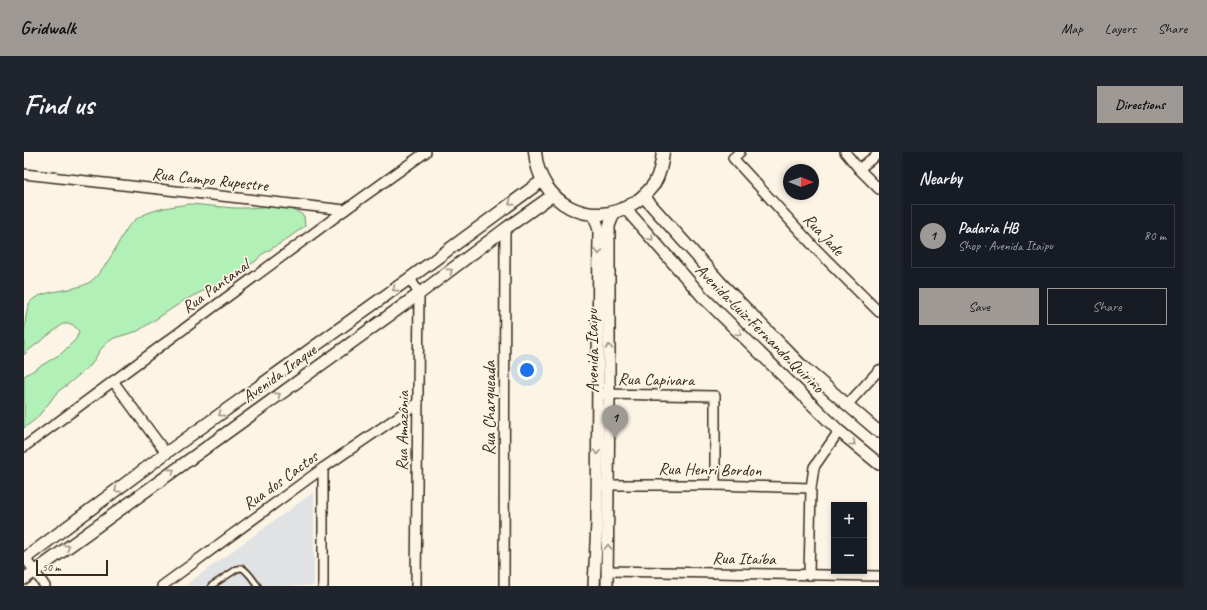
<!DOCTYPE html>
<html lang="en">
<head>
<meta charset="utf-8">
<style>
  body { margin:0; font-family:Caveat,sans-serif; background:#20242c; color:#f1f3f6 }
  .controls { position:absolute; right:12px; bottom:12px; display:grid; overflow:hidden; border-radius:0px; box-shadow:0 2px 6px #0003 }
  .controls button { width:36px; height:36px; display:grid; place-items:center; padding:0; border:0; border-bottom:1px solid #363941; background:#171b24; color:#f1f3f6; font:20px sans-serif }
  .compass { position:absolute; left:759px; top:12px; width:36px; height:36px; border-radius:50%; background:#171b24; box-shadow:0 2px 6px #0003; rotate:91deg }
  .scale { position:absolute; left:12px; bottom:10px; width:72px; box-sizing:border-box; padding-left:4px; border:2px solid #3b2a1e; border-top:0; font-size:11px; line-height:14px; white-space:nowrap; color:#3b2a1e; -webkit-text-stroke:3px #fcf5e5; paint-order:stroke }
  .you { position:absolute; left:503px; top:218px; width:14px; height:14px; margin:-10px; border:3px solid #fff; border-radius:50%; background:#1a73e8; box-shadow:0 0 0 6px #1a73e833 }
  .badge { display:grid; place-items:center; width:26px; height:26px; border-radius:50%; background:#9f9995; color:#111; font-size:13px; font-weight:700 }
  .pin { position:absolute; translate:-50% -33px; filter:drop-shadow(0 1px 2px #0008) }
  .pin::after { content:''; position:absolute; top:21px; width:14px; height:12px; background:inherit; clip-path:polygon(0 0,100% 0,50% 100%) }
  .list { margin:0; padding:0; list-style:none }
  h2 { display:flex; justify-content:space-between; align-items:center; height:52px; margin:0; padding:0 16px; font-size:17px }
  h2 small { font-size:13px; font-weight:400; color:#9ea1a6 }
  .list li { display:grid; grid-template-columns:26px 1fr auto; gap:12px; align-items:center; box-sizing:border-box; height:64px; margin:0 8px 8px; padding:0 8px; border:1px solid #363941; border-radius:0px }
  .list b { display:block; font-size:15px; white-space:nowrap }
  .list p { margin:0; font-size:13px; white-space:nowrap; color:#9ea1a6 }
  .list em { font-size:13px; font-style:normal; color:#9ea1a6 }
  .actions { display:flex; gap:8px; padding:12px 16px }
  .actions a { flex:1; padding:9px 0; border:1px solid #9f9995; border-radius:0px; text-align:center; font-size:14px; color:#9f9995 }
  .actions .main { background:#9f9995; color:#111 }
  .map { position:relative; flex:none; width:855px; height:434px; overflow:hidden; border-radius:0px }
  header { display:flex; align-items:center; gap:24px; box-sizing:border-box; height:56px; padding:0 20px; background:#9f9995; color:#111 }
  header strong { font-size:19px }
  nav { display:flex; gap:22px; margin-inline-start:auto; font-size:14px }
  .intro { display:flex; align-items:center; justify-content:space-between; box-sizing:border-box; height:96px; padding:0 24px }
  h1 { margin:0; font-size:28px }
  .button { padding:10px 18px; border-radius:0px; background:#9f9995; color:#111; font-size:14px; font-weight:700 }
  main { display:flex; gap:24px; padding:0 24px }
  aside { flex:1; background:#171b24; border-radius:0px; box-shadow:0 2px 6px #0003 }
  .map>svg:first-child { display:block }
  .built { fill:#e0e2e4 }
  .green { fill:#b1f0b6; stroke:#768d6a }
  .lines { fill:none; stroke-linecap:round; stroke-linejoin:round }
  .service-casing { stroke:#3b2a1e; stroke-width:8 }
  .minor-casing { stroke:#3b2a1e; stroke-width:12 }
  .tertiary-casing { stroke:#3b2a1e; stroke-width:14 }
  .secondary-casing { stroke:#3b2a1e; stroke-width:15 }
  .service { stroke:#fcf5e5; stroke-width:4.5 }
  .minor { stroke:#fcf5e5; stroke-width:9 }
  .tertiary { stroke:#fcf5e5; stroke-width:11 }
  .secondary { stroke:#fcf5e5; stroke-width:12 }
  .oneway { stroke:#9c9082 }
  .labels { text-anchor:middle; stroke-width:3.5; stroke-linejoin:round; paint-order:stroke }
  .street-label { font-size:17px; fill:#3b2a1e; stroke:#fcf5e5 }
</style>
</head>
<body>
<header>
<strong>Gridwalk</strong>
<nav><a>Map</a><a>Layers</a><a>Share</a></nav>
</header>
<div class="intro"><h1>Find us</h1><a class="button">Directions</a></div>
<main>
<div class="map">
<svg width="855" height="434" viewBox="0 0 855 434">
  <rect width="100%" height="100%" fill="#fcf5e5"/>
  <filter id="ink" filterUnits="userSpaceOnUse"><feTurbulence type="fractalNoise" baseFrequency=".025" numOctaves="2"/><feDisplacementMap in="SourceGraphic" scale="8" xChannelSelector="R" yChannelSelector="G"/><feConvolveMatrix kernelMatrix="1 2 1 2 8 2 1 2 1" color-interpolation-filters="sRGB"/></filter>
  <g filter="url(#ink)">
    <polygon class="built" points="290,340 290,434 160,434"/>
    <path class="green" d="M165,52c16,1 31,3 46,4 24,1 50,-7 69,8l1,10 -21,15 -23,14 -5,6 -8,5 -22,17 -17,5 -24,12 -47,31 -24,7 -7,5 -6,6 -10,16 -24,20 -7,5 -6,6 -5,7 -13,16 -12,9v-52l38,-23 14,-14 3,-8 -7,-7h-9l-34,26 -5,5c0,-14 0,-42 6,-53 11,-13 45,-10 60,-20 6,-4 11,-12 16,-18 9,-12 13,-25 22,-37 13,-17 41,-20 61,-23z"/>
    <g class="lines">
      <defs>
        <path id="service" d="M187,434l26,-17 5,-1c7,4 11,12 16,18"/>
        <g id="minor">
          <polyline points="716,0 709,6 793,98 855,160"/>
          <polyline points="821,0 835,17 855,37"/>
          <polyline points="835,17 855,1"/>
          <polyline points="0,22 321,58"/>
          <polyline points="386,126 395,142 392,434"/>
          <polyline points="89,229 142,301"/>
          <polyline points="579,242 691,244 691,333"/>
          <polyline points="823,253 855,218"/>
          <polyline points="0,295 321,58 402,0"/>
          <polyline points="299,316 299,434"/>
          <polyline points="579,333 691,333 787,336"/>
          <polyline points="1,406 21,434"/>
          <polyline points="584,419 855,424"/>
          <polyline points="785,423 787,336 790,315 815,279"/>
          <polyline points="138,434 299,316 394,251"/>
          <polyline points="480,434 481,77"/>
        </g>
        <g id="tertiary">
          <polyline points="620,45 696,130 777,213 855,280"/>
          <polyline points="601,56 678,144 815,279 855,312"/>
          <polyline points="570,62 575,78 573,370 570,434"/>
          <polyline points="0,407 142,301 386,126 519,28"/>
          <polyline points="0,427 395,142 481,77 529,43"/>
          <polyline points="583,434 585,242 585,74 590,61"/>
        </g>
        <path id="secondary" d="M511,0c4,51 55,79 99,51 8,-5 14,-11 20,-19 6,-10 8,-21 9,-32"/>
      </defs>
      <use href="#service" class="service-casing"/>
      <use href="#minor" class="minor-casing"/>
      <use href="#tertiary" class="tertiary-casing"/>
      <use href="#secondary" class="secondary-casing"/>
      <use href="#service" class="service"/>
      <use href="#minor" class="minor"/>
      <use href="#tertiary" class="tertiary"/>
      <use href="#secondary" class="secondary"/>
    </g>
    <defs><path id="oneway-chevron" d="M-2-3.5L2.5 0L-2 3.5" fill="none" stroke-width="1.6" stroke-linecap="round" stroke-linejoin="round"/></defs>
    <g class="oneway">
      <use href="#oneway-chevron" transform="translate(487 51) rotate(144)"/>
      <use href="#oneway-chevron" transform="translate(627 86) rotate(49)"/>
      <use href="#oneway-chevron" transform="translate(575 100) rotate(91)"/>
      <use href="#oneway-chevron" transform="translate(426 119) rotate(-37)"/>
      <use href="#oneway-chevron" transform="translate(371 137) rotate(144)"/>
      <use href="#oneway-chevron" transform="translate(715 181) rotate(45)"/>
      <use href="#oneway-chevron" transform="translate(585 195) rotate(-90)"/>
      <use href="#oneway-chevron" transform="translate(254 243) rotate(-36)"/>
      <use href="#oneway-chevron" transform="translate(197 262) rotate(144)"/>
      <use href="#oneway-chevron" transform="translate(829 291) rotate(39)"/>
      <use href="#oneway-chevron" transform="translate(573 300) rotate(90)"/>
      <use href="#oneway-chevron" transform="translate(148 319) rotate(-36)"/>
      <use href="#oneway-chevron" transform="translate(93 338) rotate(143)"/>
      <use href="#oneway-chevron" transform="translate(43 395) rotate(-37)"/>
      <use href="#oneway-chevron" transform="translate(584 395) rotate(-89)"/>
    </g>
  </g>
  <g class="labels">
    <g class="street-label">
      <text transform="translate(186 27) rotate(6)" y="6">Rua Campo Rupestre</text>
      <text transform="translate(800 82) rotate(47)" y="6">Rua Jade</text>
      <text transform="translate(191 134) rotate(-36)" y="6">Rua Pantanal</text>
      <text transform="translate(736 176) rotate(45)" y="6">Avenida Luiz Fernando Quirino</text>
      <text transform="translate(568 199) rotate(-90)" y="6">Avenida Itaipu</text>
      <text transform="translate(255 221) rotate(-36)" y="6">Avenida Iraque</text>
      <text transform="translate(632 227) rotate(1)" y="6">Rua Capivara</text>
      <text transform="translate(465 256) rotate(-90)" y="6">Rua Charqueada</text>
      <text transform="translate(378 279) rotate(-89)" y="6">Rua Amazônia</text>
      <text transform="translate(686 317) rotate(1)" y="6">Rua Henri Bordon</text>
      <text transform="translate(256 328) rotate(-36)" y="6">Rua dos Cactos</text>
      <text transform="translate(720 406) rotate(1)" y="6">Rua Itaíba</text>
    </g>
  </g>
</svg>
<div class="controls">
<button>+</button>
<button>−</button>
</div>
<svg class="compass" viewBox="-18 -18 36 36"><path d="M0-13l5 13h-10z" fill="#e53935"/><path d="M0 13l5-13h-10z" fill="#9ea1a6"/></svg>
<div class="scale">50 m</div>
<div class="you"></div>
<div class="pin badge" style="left:591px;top:286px">1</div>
</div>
<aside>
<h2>Nearby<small></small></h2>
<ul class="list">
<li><span class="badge">1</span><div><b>Padaria HB</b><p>Shop · Avenida Itaipu</p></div><em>80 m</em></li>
</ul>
<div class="actions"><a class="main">Save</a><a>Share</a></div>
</aside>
</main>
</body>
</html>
